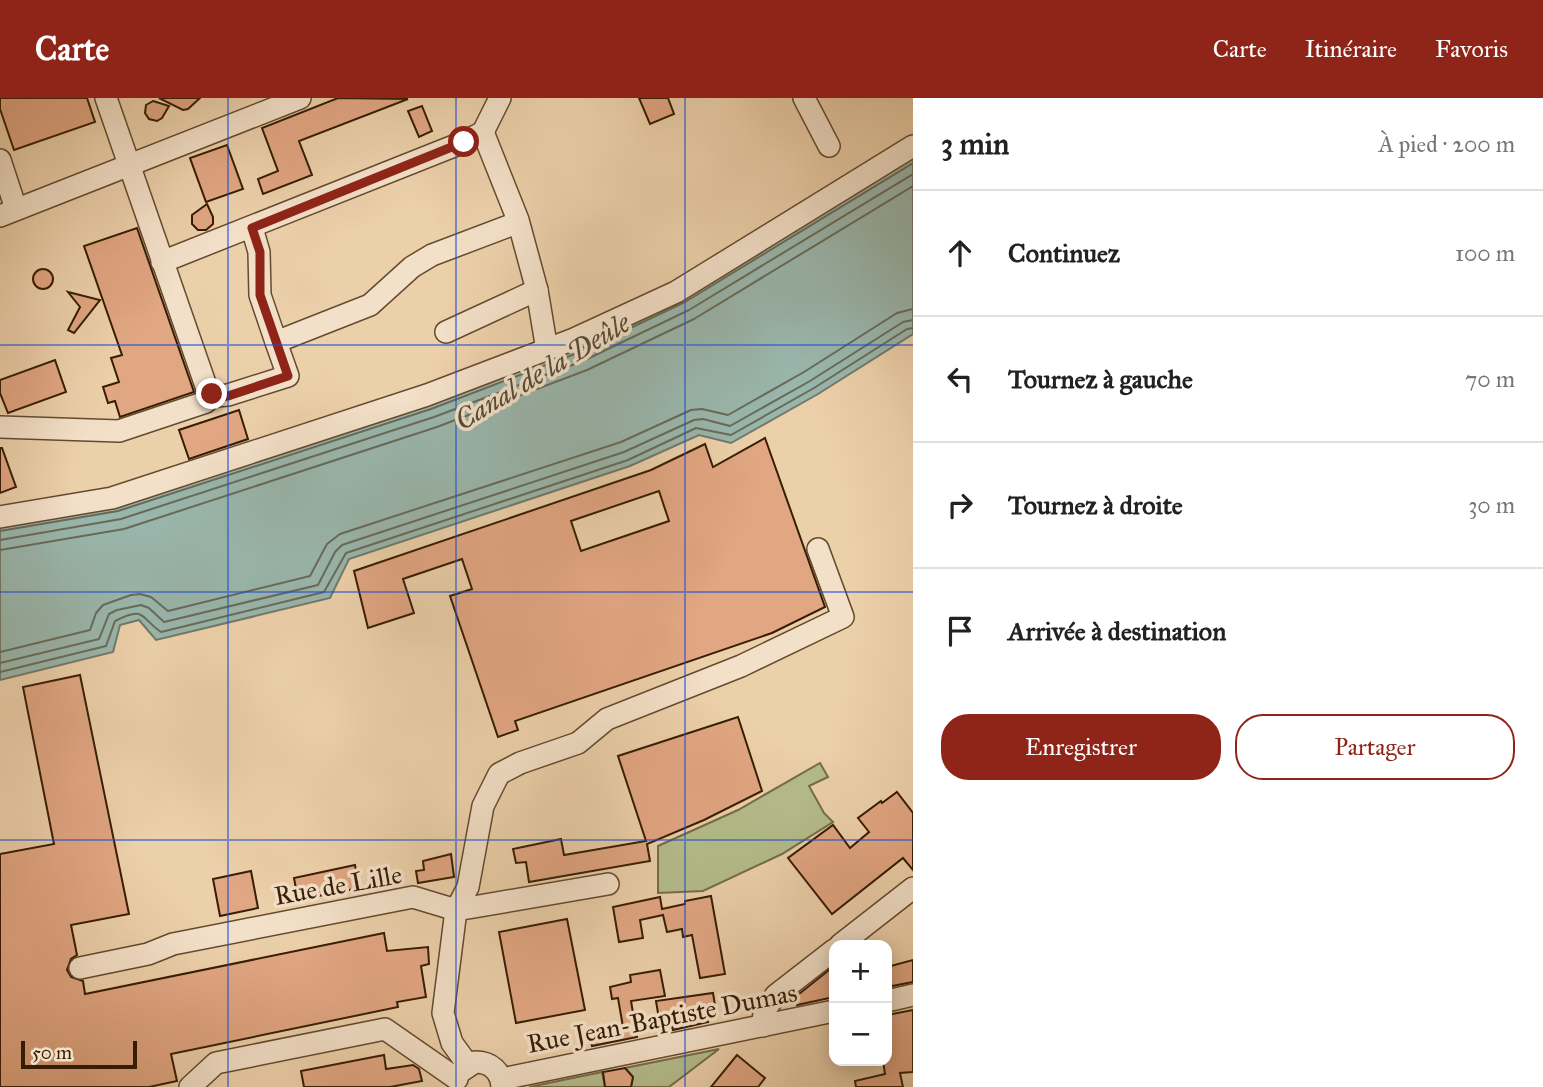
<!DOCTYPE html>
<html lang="fr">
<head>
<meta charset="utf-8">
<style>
  body { margin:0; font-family:"IM FELL Great Primer",serif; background:#f2f2f2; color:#222 }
  .controls { position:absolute; right:21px; bottom:21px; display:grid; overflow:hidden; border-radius:14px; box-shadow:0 4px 18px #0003 }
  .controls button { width:63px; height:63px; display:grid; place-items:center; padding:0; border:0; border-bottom:2px solid #e0e0e0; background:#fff; color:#222; font:35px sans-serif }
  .scale { position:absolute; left:21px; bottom:18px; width:116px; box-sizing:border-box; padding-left:7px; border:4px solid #361d04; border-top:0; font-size:19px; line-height:24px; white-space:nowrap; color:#361d04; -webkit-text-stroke:5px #f3e0c8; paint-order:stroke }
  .stop { position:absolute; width:21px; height:21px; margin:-16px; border:5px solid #8f2418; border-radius:50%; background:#fff }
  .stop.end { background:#8f2418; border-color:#fff; box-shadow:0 2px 7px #0008 }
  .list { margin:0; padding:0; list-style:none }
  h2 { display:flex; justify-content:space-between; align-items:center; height:91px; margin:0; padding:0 28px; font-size:30px }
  h2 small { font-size:23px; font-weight:400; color:#767676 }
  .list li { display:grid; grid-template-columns:46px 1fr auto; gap:21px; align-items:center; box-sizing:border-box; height:126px; padding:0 28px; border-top:2px solid #e0e0e0 }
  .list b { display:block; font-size:26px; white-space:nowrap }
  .list em { font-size:23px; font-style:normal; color:#767676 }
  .actions { display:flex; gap:14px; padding:21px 28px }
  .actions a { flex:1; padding:16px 0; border:2px solid #8f2418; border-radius:28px; text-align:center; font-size:24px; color:#8f2418 }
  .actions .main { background:#8f2418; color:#fff }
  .icon { flex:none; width:38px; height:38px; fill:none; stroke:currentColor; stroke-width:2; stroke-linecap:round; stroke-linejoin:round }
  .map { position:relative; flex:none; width:913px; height:989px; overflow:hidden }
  header { display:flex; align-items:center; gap:42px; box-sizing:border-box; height:98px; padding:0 35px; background:#8f2418; color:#fff }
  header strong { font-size:33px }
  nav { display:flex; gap:38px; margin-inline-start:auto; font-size:24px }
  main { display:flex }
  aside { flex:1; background:#fff }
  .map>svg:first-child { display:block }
  .green { fill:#b4bc8b; stroke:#756c48; stroke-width:2 }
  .water { fill:#99b6ac; stroke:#717969; stroke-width:2 }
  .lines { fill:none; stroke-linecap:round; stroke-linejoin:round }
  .shore { stroke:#686a58; stroke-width:2 }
  .building { fill:#e1a682; stroke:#361d04; stroke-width:2; fill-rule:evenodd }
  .minor-casing { stroke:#644a2e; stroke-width:24 }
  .minor { stroke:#f3e0c8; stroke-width:21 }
  .route { stroke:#8f2418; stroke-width:9 }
  .grid { fill:none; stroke:#1d4ed8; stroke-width:2; stroke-opacity:0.55 }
  .labels { text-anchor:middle; stroke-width:7; stroke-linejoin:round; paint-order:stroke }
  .street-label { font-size:26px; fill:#361d04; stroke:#f3e0c8 }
  .water-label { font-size:28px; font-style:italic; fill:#544b36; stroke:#f3e0c8 }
</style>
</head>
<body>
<header>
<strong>Carte</strong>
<nav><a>Carte</a><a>Itinéraire</a><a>Favoris</a></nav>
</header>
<main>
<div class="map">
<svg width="913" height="989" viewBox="0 0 913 989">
  <rect width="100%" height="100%" fill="#ecd0aa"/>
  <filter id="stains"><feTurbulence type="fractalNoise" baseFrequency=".00286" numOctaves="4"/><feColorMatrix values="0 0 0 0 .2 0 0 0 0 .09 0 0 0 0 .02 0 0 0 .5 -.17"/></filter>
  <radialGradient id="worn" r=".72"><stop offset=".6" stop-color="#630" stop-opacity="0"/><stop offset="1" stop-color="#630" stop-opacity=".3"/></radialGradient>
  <g class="green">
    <polygon points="820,665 828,679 809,688 824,715 833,724 782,756 703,793 658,795 658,748 738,712"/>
    <polygon points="719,951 669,989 631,989 633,979 625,970"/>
    <polygon points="602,974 605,989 529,989"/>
  </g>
  <polygon class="water" points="913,57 913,236 818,296 731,345 699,337 630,368 349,461 330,500 156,542 139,522 120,527 113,554 0,582 0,426 578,248"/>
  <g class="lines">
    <g class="shore">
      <polyline points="0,433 118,413 431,311 580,254 685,204 913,65"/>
      <polyline points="0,442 121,421 434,319 583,263 689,212 913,76"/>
      <polyline points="0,452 124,431 437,329 587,272 694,221 913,88"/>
      <polyline points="0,554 90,532 96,515 103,507 131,497 140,496 151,499 168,513 310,478 327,446 340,436 621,344 691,312 702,311 728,317 804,274 897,215 913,211"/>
      <polyline points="0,565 99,541 109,516 117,512 141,507 149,510 164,524 318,487 335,454 342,447 624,354 694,322 703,321 730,328 810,283 903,224 913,222"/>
      <path d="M0,574l106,-26 9,-25c31,-16 25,-3 46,11l163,-40 22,-39 282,-93 68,-32 35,7 83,-47 93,-59 6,-1"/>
    </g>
  </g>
  <g class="building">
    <polygon points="0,0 87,0 95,24 14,52 0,11"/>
    <polygon points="159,0 200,0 188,11 183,12"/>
    <polygon points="338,0 408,1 299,43 312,77 263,96 258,81 278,73 262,30"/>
    <polygon points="639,0 668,0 674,16 650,26"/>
    <polygon points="153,3 169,8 162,20 157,23 149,21 145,15 146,7"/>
    <polygon points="422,8 432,33 419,39 408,13"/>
    <polygon points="227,47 243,91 206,104 190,60"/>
    <polygon points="207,106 213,119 213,126 206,132 198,132 192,126 192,117"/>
    <polygon points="137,130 194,294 120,319 115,303 108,305 103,289 119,284 111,260 122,257 84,148"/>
    <circle cx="43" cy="181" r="10"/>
    <polygon points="68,194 100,202 74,235 68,232 80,209"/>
    <polygon points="55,262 66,294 8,315 0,295 0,282"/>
    <polygon points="239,312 248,341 189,361 179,332"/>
    <path d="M765,340l60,169 -53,26 -257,88 3,9 -20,7 -48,-141 22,-7 -10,-30 -59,20 11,34 -46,15 -14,-57 297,-101 54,-26 8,23zM659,393l10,30 -88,30 -10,-30z"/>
    <polygon points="0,350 2,350 16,389 0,395"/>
    <polygon points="80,577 129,816 71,827 77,857 71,861 67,872 71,879 83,883 85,896 384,835 387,853 428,849 429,866 421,868 426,899 397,904 398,909 171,956 177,983 149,989 0,989 0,756 54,746 23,589"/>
    <polygon points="738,619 762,693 704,722 647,746 650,763 529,784 526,764 516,765 513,751 561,741 564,757 646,743 618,658"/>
    <polygon points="897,694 913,715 913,772 903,760 832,816 788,760 833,727 850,750 869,734 858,720 881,703 882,705"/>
    <polygon points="451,756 454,779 418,785 416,773 424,772 423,763"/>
    <polygon points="355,767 359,790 298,802 294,780"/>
    <polygon points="251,773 258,810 220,818 213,781"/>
    <polygon points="711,798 725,876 700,880 692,837 683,839 682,831 667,834 663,817 640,822 643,840 619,844 613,809 660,799 662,811 685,806 685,803"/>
    <polygon points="567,821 585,912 516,925 499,834"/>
    <polygon points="913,862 913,884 887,889 887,869"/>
    <polygon points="834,868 834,899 797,907 794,900"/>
    <polygon points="660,872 665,898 631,903 637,939 592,948 589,936 623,929 618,900 612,901 610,889 631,884 630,877"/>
    <polygon points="713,895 715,907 705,908 708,924 673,932 670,920 659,921 656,903"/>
    <polygon points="913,912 913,974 900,975 903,989 856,989 855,983 885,976 883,963 887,963 887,917"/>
    <polygon points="384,957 386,971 413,967 419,971 422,983 390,989 304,989 301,973"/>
    <polygon points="737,957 765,980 758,989 711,989"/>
    <polygon points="625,970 633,979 631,989 605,989 603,974"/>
  </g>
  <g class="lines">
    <defs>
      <g id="minor">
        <polyline points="106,0 207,291 215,298 228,297 288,278 276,244 370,207 412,169 432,157 514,126"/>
        <polyline points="804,0 829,48"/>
        <polyline points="483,34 518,122 537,192 547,252"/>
        <polyline points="0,62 16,111"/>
        <polyline points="0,118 300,0"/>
        <polyline points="252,130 259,154 260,197 276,244"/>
        <polyline points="162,164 464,44 483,34 500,0"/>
        <polyline points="446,234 537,192"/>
        <polyline points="0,329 119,333 206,304 212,296"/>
        <polyline points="0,419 112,400 427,297 574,241 676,194 913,48"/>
        <polyline points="840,847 913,790"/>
        <polyline points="80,870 148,856 173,846 413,799 456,812 608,786"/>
        <polyline points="887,903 913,897"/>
        <polyline points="763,928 764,913 776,897 834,852"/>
        <polyline points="468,967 452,945 443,915 456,812 468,789 483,708 499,676 520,665 578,645 607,621 741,568 843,519 818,451"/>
        <path d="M460,974l15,-10c16,0 26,9 27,25"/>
        <polyline points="502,981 834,913"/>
        <polyline points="190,989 216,965 385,931 457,981"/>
      </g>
    </defs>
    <use href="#minor" class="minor-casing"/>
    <use href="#minor" class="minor"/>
  </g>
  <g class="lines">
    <polyline class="route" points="212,296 219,299 228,298 288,278 260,197 260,154 252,130 464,44"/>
  </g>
  <path class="grid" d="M228,0v989M456,0v989M685,0v989M0,247h913M0,494h913M0,742h913"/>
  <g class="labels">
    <g class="street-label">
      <text transform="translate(338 787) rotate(-10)" y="9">Rue de Lille</text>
      <text transform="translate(662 920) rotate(-11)" y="9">Rue Jean-Baptiste Dumas</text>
    </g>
    <g class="water-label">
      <text transform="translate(542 273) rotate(-31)" y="10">Canal de la Deûle</text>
    </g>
  </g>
  <rect width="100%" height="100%" filter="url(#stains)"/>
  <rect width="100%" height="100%" fill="url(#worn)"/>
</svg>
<div class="controls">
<button>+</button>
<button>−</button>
</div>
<div class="scale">50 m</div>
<div class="stop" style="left:464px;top:44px"></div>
<div class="stop end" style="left:212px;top:296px"></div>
</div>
<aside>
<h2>3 min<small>À pied · 200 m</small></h2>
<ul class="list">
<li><svg class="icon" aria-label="ahead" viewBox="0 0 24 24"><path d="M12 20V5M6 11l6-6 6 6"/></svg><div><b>Continuez</b></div><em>100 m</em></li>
<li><svg class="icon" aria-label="left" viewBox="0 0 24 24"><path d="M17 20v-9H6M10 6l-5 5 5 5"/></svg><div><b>Tournez à gauche</b></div><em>70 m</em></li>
<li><svg class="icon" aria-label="right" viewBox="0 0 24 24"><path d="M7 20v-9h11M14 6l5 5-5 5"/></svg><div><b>Tournez à droite</b></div><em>30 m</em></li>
<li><svg class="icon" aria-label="arrive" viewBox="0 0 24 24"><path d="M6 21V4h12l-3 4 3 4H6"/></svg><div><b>Arrivée à destination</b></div></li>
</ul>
<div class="actions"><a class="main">Enregistrer</a><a>Partager</a></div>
</aside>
</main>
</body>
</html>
